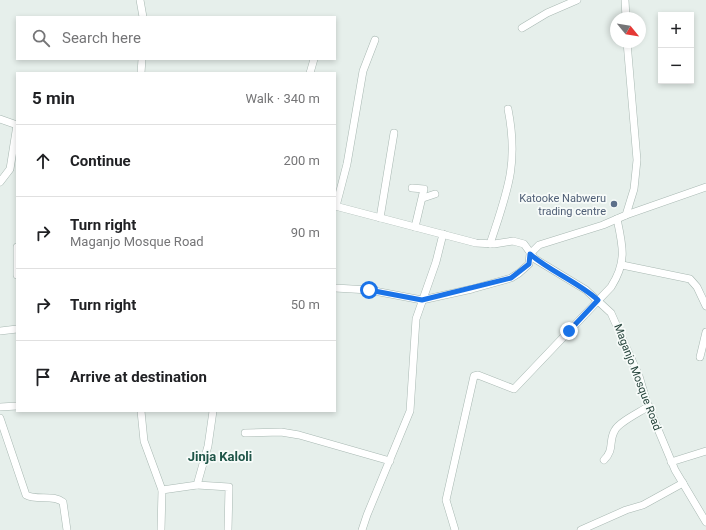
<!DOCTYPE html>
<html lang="en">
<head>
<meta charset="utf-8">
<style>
  body { margin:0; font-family:Roboto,sans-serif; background:#f6f6f6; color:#202124 }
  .controls { position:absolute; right:12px; top:12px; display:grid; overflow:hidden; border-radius:0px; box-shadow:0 2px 6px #0003 }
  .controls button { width:36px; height:36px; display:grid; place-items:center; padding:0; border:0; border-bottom:1px solid #e0e0e0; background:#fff; color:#202124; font:20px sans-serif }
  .compass { position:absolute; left:610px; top:12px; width:36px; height:36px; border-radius:50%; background:#fff; box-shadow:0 2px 6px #0003; rotate:120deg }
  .stop { position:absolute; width:12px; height:12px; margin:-9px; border:3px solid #1a73e8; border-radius:50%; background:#fff }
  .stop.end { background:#1a73e8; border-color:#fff; box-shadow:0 1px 4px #0008 }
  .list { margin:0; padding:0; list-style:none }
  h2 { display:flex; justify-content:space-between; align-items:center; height:52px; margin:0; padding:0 16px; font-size:17px }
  h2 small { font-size:13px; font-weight:400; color:#757577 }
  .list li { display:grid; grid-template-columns:26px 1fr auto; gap:12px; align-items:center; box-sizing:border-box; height:72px; padding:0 16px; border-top:1px solid #e0e0e0 }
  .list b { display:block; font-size:15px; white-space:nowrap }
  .list p { margin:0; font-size:13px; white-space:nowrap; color:#757577 }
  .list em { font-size:13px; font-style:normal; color:#757577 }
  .icon { flex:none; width:22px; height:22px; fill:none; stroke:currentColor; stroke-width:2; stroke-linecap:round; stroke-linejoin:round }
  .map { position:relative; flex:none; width:706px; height:530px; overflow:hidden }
  .search { position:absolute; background:#fff; box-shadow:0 2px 6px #0003; left:16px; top:16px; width:320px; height:44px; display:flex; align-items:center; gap:10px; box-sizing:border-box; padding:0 14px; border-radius:0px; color:#757577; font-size:15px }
  .panel { position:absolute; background:#fff; box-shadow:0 2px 6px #0003; left:16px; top:72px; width:320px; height:340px; border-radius:0px }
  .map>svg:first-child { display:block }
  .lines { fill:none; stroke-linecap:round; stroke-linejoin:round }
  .minor-casing { stroke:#a8b8b2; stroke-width:8 }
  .minor { stroke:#fff; stroke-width:7 }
  .route { stroke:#1a73e8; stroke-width:5 }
  .service-dot { fill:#5c6f8a; stroke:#f7fbf9; stroke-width:1.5 }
  .labels { text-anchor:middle; stroke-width:3.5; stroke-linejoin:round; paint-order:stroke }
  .service-label { font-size:11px; fill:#4e5e75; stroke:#f7fbf9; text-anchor:end }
  .street-label { font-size:11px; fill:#24423a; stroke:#f7fbf9 }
  .quarter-label { font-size:13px; font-weight:bold; fill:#1f5548; stroke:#f7fbf9 }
</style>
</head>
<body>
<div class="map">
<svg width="706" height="530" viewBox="0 0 706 530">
  <rect width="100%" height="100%" fill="#e6efeb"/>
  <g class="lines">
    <defs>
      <g id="minor">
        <polyline points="140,0 143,17"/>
        <polyline points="625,0 626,18"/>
        <polyline points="522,28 547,13 577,0"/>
        <polyline points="141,73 142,59"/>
        <polyline points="310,73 314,59"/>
        <polyline points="0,119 17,125"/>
        <polyline points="0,182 10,169 17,125"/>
        <polyline points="412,188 424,189 415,227"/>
        <polyline points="423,198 435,194"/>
        <polyline points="335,206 476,243 494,244 513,241 524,244 535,259 586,290 611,313 639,376 647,403 675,470 706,522"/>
        <polyline points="336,206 347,164 363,71 375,40"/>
        <polyline points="626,215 706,187"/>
        <polyline points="380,218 394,133"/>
        <path d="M490,244c17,-52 29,-79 18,-135"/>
        <polyline points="17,247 17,275"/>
        <polyline points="622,265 690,279 697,287 706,306"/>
        <polyline points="335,288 369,290 422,300 472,289 511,278 519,273 529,264 530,254 539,245 603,225 626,215 634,189 637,160 627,42"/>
        <polyline points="0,331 17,329"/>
        <polyline points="700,357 706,332"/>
        <polyline points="0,407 17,406"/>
        <polyline points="141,411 144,441 162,490"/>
        <path d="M0,418l26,77c11,6 27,-1 37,7l4,28"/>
        <polyline points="245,433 281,432 299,435 390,461"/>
        <path d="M604,460c11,-11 4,-19 11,-30 4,-8 25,-18 34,-24"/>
        <polyline points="671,462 706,451"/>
        <polyline points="197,485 229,487 228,530"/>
        <polyline points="161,530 162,490 197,485 208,446 213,411"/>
        <polyline points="362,530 367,515 410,411 416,319 436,262 443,234"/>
        <path d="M455,530l-9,-30 28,-124 4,-1 36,14 97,-102c16,-25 12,-40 6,-68"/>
        <polyline points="581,530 626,510 643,505 683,483"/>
      </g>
    </defs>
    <use href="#minor" class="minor-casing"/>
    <use href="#minor" class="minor"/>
  </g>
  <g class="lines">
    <path class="route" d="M369,290l53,10 89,-22 18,-14 1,-10c21,18 48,28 68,46l-29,31"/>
  </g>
  <circle class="service-dot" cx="614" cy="204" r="4"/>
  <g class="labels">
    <g class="service-label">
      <text x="606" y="202">Katooke Nabweru<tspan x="606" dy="13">trading centre</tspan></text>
    </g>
    <g class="street-label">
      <text transform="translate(638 377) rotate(69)" y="4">Maganjo Mosque Road</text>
    </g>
    <g class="quarter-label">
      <text x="220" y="461">Jinja Kaloli</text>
    </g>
  </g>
</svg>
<div class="controls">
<button>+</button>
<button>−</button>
</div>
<svg class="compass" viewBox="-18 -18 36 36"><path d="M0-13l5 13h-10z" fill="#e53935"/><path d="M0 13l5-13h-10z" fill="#757577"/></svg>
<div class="stop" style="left:369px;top:290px"></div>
<div class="stop end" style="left:569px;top:331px"></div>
<div class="search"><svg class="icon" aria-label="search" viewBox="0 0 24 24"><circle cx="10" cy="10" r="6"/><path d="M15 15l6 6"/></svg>Search here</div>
<section class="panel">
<h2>5 min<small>Walk · 340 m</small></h2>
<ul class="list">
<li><svg class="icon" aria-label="ahead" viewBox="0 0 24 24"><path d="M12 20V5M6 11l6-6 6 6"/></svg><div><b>Continue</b></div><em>200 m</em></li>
<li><svg class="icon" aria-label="right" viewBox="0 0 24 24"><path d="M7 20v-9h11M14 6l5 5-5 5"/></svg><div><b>Turn right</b><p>Maganjo Mosque Road</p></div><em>90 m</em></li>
<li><svg class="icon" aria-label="right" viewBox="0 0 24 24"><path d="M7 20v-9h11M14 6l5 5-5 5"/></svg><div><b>Turn right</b></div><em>50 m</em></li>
<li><svg class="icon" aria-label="arrive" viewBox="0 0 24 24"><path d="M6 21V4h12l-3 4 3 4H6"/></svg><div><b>Arrive at destination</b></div></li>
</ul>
</section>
</div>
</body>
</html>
